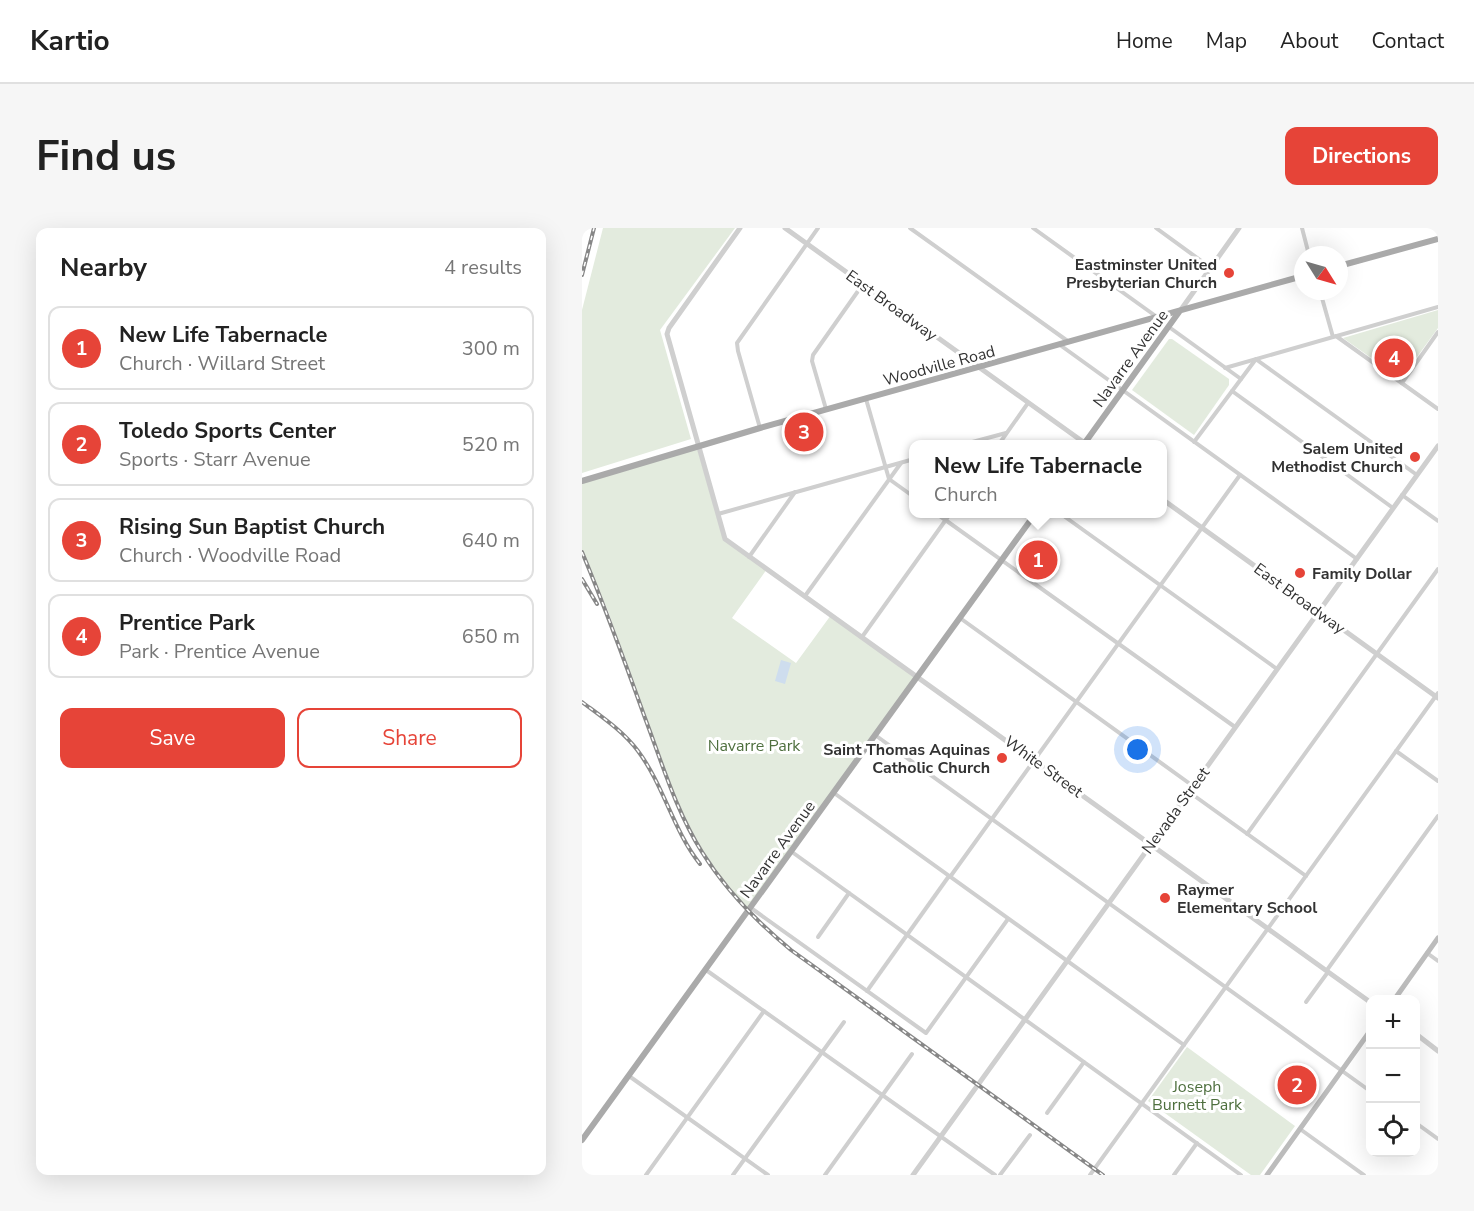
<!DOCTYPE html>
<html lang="en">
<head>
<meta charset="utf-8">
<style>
  body { margin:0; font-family:"Nunito Sans",sans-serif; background:#f6f6f6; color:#222 }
  .controls { position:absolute; right:18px; bottom:18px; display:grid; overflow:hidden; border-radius:12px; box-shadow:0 6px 24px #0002 }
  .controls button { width:54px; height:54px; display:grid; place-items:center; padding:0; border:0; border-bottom:2px solid #e0e0e0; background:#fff; color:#222; font:30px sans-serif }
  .compass { position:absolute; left:712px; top:18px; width:54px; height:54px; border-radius:50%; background:#fff; box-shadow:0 6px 24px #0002; rotate:127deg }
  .you { position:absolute; left:556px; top:522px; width:21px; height:21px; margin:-15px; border:4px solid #fff; border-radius:50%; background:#1a73e8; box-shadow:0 0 0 9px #1a73e833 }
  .badge { display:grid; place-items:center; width:39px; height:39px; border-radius:50%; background:#e64438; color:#fff; font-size:20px; font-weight:700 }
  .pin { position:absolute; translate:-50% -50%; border:3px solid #fff; box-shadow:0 2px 6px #0006 }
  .popup { position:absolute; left:327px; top:212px; width:258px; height:78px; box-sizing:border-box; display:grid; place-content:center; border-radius:12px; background:#fff; filter:drop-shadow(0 2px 4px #0005); font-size:20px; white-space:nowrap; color:#767676 }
  .popup b { font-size:22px; color:#222 }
  .popup::after { content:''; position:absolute; left:50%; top:100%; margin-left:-12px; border:12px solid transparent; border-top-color:#fff }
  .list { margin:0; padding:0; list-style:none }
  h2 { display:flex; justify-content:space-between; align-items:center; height:78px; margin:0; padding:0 24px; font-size:26px }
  h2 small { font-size:20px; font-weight:400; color:#767676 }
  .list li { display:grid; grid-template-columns:39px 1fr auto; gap:18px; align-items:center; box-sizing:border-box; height:84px; margin:0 12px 12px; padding:0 12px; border:2px solid #e0e0e0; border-radius:12px }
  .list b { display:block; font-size:22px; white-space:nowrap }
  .list p { margin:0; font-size:20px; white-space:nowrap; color:#767676 }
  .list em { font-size:20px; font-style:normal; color:#767676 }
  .actions { display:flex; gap:12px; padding:18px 24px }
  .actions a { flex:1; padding:14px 0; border:2px solid #e64438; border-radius:12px; text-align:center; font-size:21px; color:#e64438 }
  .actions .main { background:#e64438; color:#fff }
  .icon { flex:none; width:33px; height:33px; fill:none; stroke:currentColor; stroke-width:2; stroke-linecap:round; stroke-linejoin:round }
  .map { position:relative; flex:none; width:856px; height:947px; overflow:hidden; border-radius:12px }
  header { display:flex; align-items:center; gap:36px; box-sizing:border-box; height:84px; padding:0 30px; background:#fff; border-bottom:2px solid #e0e0e0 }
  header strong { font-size:28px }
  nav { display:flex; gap:33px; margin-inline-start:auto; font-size:21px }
  .intro { display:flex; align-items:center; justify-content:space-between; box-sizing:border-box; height:144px; padding:0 36px }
  h1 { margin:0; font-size:42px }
  .button { padding:15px 27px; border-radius:12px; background:#e64438; color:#fff; font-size:21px; font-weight:700 }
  main { display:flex; gap:36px; padding:0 36px }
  aside { flex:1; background:#fff; border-radius:12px; box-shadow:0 6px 24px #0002 }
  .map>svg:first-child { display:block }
  .green { fill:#e3ebde }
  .water { fill:#ceddee }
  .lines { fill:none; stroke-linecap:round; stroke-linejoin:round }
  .minor { stroke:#cfcfcf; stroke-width:4 }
  .tertiary { stroke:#cfcfcf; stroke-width:5 }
  .secondary { stroke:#bcbcbc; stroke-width:5 }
  .primary { stroke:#aaa; stroke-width:6 }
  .rail-casing { stroke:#878787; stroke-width:4 }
  .rail { stroke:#fff; stroke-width:1.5; stroke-dasharray:4.5; stroke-linecap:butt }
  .poi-dot { fill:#e64438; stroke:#fff; stroke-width:2 }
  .labels { text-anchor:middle; stroke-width:6; stroke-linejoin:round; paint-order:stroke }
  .poi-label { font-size:16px; font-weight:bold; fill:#323232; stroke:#fff; text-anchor:end }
  .street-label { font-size:16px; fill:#323232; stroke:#fff }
  .park-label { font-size:16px; fill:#4e6f3e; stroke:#fff }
</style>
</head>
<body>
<header>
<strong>Kartio</strong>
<nav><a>Home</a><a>Map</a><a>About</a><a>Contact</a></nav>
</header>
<div class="intro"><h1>Find us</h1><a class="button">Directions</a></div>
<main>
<aside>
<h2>Nearby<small>4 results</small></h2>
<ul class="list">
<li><span class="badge">1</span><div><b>New Life Tabernacle</b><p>Church · Willard Street</p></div><em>300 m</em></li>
<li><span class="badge">2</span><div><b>Toledo Sports Center</b><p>Sports · Starr Avenue</p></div><em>520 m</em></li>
<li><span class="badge">3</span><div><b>Rising Sun Baptist Church</b><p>Church · Woodville Road</p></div><em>640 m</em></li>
<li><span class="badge">4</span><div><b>Prentice Park</b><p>Park · Prentice Avenue</p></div><em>650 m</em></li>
</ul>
<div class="actions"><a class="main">Save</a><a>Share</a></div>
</aside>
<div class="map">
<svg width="856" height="947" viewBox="0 0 856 947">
  <rect width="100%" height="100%" fill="#fff"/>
  <g class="green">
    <polygon points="21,0 153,0 78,102 109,211 0,245 0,82"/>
    <polygon points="856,82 856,100 819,151 761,110"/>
    <polygon points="587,111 590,111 647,151 647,157 612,207 550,162"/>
    <polygon points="115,219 140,307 185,341 150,390 214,435 249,387 336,448 167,683 144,657 119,623 104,595 82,543 26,383 0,322 0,253"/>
    <polygon points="605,819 713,898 678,947 669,947 566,873"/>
  </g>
  <polygon class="water" points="199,432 209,435 203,456 193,453"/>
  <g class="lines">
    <g class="minor">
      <polyline points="328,0 487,114"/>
      <polyline points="451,0 575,89"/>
      <polyline points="574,0 629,40"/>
      <polyline points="720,0 727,27"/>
      <polyline points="738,63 751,109"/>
      <polyline points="587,99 659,151"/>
      <polyline points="754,108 856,181"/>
      <polyline points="478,117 775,331"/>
      <polyline points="675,132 835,247"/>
      <polyline points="643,140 856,79"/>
      <polyline points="820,155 856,104"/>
      <polyline points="650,163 811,280"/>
      <polyline points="284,171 307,251 332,269"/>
      <polyline points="244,181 230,133 231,127 281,56"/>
      <polyline points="178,200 156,123 155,115 236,0"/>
      <polyline points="612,214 674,131"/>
      <polyline points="383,216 424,205"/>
      <polyline points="417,216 446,175"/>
      <polyline points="820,267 856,293"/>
      <polyline points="136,286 332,231"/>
      <polyline points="355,286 653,499"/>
      <polyline points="479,286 695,441"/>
      <polyline points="167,329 213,264"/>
      <polyline points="223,368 319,235"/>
      <polyline points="378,390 611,558"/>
      <polyline points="280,409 368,286"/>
      <polyline points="293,507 788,863"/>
      <polyline points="814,523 856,553"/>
      <polyline points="607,564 724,648"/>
      <polyline points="252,565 602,817"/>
      <polyline points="665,606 856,341"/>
      <polyline points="210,624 659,947"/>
      <polyline points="368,649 658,247"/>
      <polyline points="169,680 344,805 426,691"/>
      <polyline points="236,709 267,665"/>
      <polyline points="845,725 856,733"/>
      <polyline points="124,742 413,947"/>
      <polyline points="745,742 856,588"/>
      <polyline points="285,763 367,648"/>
      <polyline points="724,774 746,744"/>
      <polyline points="47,848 186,947"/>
      <polyline points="465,885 502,834"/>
      <polyline points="834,895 856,911"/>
      <polyline points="718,901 782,947"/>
      <polyline points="64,947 182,783"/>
      <polyline points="151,947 262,794"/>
      <polyline points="243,947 330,826"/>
      <polyline points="418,947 448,907"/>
      <polyline points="508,947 856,465"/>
      <polyline points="592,947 615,915"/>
    </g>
    <g class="tertiary">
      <polyline points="158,0 87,100 85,106 143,311 788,774"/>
      <polyline points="203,0 504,216"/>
      <polyline points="598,83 657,0"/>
      <polyline points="580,271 856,470"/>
      <polyline points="834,806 856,823"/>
      <polyline points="331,947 856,218"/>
    </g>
    <g class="secondary">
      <polyline points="812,772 856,710"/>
      <polyline points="685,947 788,803"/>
    </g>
    <g class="primary">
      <polyline points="757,38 856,11"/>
      <polyline points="502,216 597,84"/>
      <polyline points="0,253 178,200 721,48"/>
      <polyline points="0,912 453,286"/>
    </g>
    <defs>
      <g id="rail">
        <polyline points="0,47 12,0"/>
        <path d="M0,324c23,55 43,110 63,166 17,45 31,93 57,134 23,37 55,70 89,98l312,225"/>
        <polyline points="0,351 15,376"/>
        <path d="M0,474c20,15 41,29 56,49 26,35 35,79 62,113"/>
      </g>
    </defs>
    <use href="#rail" class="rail-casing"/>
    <use href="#rail" class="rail"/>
  </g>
  <g class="poi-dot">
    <circle cx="647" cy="45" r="6"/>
    <circle cx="833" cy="229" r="6"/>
    <circle cx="718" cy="345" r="6"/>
    <circle cx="420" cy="530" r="6"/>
    <circle cx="583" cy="670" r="6"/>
  </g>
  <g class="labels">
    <g class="poi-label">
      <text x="635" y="42">Eastminster United<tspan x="635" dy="18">Presbyterian Church</tspan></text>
      <text x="821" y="226">Salem United<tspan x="821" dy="18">Methodist Church</tspan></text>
      <text x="730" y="351" text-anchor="start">Family Dollar</text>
      <text x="408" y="527">Saint Thomas Aquinas<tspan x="408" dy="18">Catholic Church</tspan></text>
      <text x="595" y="667" text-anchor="start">Raymer<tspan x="595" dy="18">Elementary School</tspan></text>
    </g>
    <g class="street-label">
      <text transform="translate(310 77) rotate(36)" y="6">East Broadway</text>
      <text transform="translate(548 130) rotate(-54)" y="6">Navarre Avenue</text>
      <text transform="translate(357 137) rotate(-15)" y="6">Woodville Road</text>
      <text transform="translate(718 370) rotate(36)" y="6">East Broadway</text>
      <text transform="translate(462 538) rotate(36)" y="6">White Street</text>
      <text transform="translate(593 582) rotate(-54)" y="6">Nevada Street</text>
      <text transform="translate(195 621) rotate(-54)" y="6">Navarre Avenue</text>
    </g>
    <g class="park-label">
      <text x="172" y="523">Navarre Park</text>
      <text x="615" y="864">Joseph<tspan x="615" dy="18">Burnett Park</tspan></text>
    </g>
  </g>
</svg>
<div class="controls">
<button>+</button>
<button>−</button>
<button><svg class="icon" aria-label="locate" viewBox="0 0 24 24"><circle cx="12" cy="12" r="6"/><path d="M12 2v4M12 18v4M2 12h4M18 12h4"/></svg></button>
</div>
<svg class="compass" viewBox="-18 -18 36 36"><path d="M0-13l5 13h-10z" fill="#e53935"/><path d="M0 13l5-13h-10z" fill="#767676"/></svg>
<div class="you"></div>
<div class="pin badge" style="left:456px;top:332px">1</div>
<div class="popup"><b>New Life Tabernacle</b>Church</div>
<div class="pin badge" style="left:715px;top:857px">2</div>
<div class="pin badge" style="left:222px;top:204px">3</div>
<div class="pin badge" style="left:812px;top:130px">4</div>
</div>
</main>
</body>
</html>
